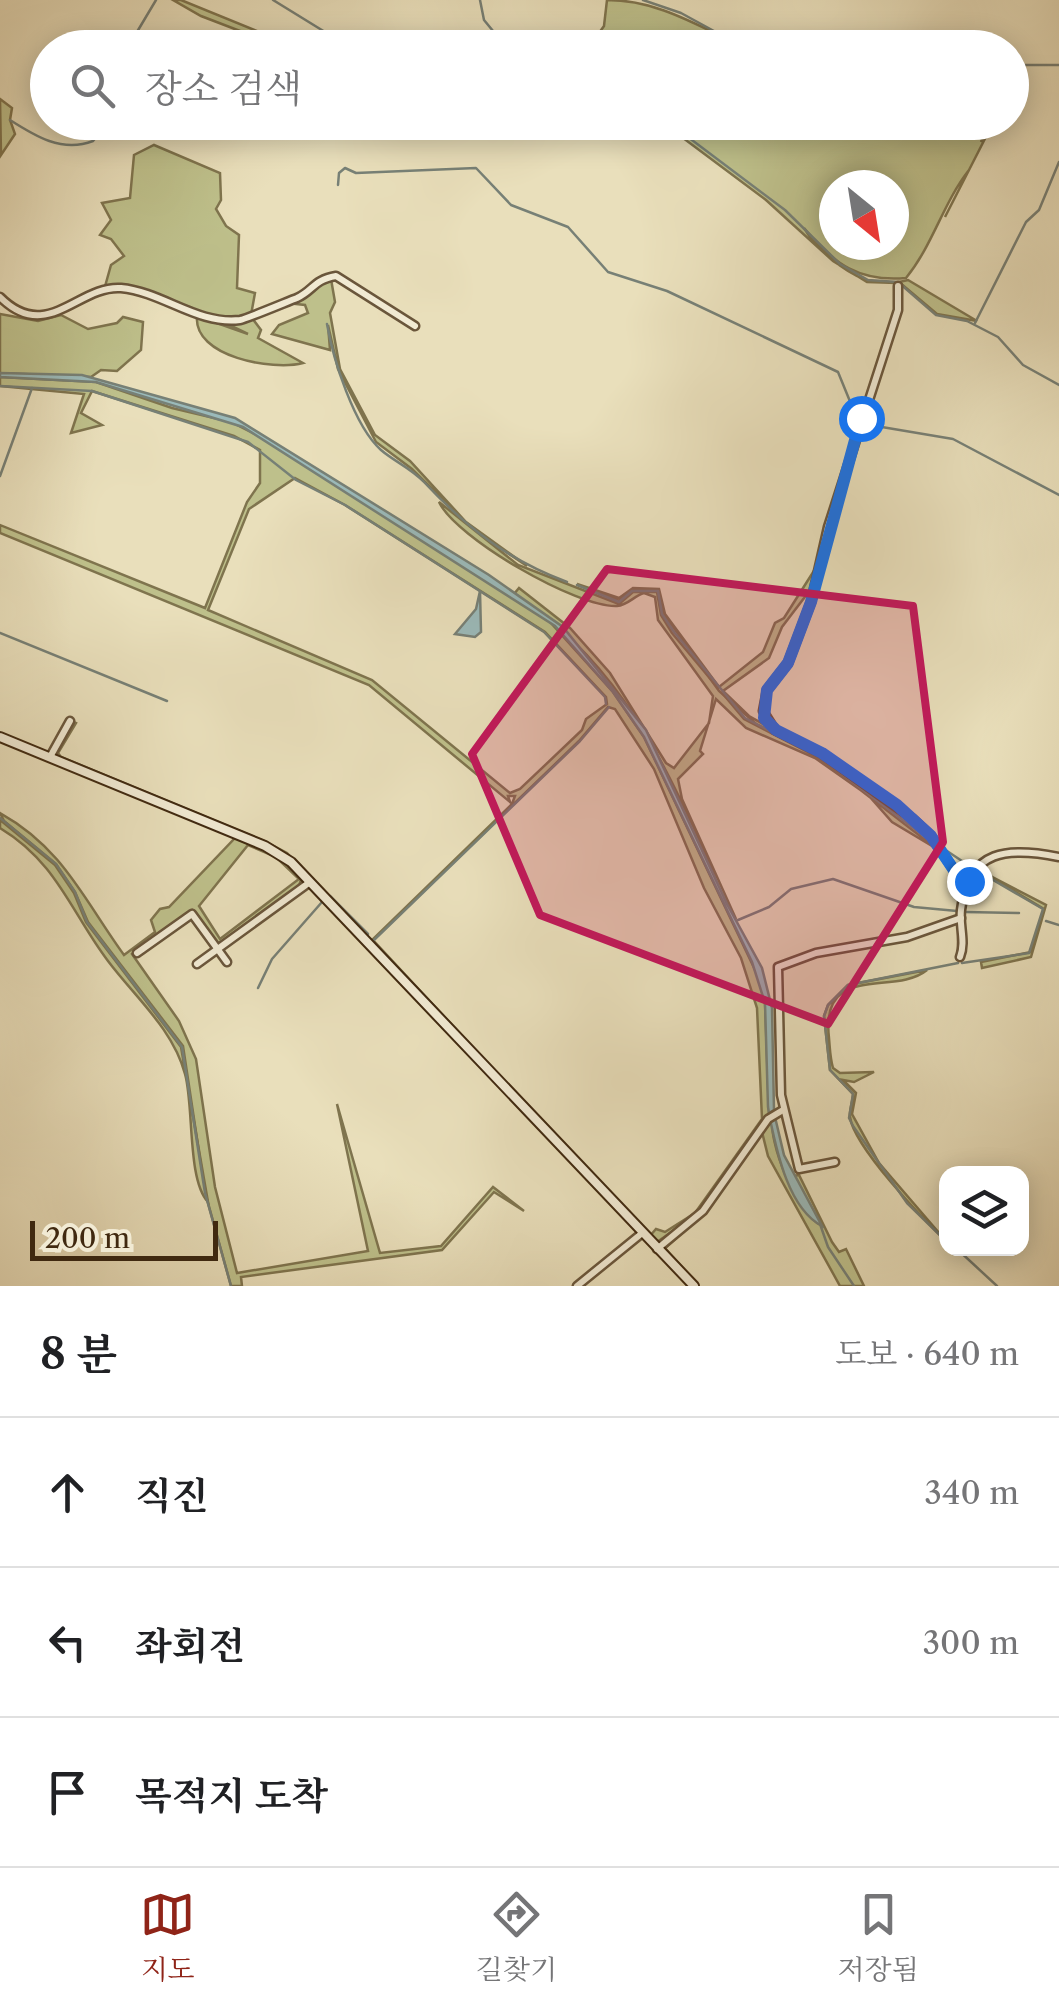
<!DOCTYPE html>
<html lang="ko">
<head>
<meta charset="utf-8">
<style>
  body { margin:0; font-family:"Libre Caslon Text","Noto Serif KR",serif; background:#f6f6f6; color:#202124 }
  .controls { position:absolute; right:30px; bottom:30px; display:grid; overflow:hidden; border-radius:20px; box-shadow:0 5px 25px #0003 }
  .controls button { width:90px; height:90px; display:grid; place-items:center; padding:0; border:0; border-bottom:2px solid #e0e0e0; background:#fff; color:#202124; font:50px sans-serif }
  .compass { position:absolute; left:819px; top:170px; width:90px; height:90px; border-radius:50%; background:#fff; box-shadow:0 5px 25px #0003; rotate:150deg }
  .scale { position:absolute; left:30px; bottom:25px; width:188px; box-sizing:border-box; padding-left:10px; border:5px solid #402910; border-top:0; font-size:28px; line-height:35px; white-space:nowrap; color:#402910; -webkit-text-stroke:8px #f1ead3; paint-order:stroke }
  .stop { position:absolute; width:30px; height:30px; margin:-22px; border:8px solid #1a73e8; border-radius:50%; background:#fff }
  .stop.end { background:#1a73e8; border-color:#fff; box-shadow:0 2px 10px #0008 }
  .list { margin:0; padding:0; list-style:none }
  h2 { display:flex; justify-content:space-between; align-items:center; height:130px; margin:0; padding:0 40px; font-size:42px }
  h2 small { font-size:32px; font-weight:400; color:#757577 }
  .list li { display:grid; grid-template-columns:65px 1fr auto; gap:30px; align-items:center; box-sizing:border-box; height:150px; padding:0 40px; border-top:2px solid #e0e0e0 }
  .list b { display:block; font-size:38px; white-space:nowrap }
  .list em { font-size:32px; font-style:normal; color:#757577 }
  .icon { flex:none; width:55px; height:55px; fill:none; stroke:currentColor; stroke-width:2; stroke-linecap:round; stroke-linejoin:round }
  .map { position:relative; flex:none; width:1059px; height:1286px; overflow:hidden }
  .search { position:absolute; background:#fff; box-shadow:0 5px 25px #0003; left:30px; right:30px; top:30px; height:110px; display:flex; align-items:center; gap:25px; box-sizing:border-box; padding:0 35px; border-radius:55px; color:#757577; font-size:38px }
  .sheet { height:580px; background:#fff }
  nav { display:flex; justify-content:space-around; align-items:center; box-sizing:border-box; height:140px; border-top:2px solid #e0e0e0; background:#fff; font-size:28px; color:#757577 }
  nav a { display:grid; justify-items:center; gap:5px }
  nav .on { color:#8f2418 }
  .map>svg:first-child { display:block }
  .green { fill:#bec08b; stroke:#7f744e; stroke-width:2.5; fill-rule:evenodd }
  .water { fill:#9bbaba; stroke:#778076; stroke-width:2.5 }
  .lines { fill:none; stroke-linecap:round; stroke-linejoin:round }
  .stream { stroke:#778076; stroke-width:2.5 }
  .street-casing { stroke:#6a563b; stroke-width:11 }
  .secondary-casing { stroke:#402910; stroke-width:12 }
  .street { stroke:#f1ead3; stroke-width:6 }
  .secondary { stroke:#f1ead3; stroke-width:8 }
  .route { stroke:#1a73e8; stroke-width:12 }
  .marked { fill:#c2185b; fill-opacity:0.2; stroke:#c2185b; stroke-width:8; stroke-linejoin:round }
</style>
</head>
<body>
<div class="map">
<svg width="1059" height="1286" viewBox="0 0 1059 1286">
  <rect width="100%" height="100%" fill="#e9dfbb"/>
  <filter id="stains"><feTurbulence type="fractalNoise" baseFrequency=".002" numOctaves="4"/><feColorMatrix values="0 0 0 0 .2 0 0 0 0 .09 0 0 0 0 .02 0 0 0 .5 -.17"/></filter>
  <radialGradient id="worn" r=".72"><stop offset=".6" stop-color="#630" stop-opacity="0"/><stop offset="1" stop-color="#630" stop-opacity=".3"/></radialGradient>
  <g class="green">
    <polygon points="173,0 181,0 296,47 282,47 201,16"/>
    <path d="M607,0c51,0 91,26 137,47h-155l15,-21z"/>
    <polygon points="0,99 12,108 10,120 15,134 1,155"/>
    <path d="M663,123l30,17 -23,-17h318l-7,19 12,-19 -48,94 24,-47c-26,33 -36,75 -63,108 -46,4 -72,-13 -102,-50 12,21 39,43 62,52 10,4 22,1 31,3l-30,-1 -34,-21 -67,-61zM834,185h60v60h-60z"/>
    <polygon points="154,145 220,173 221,200 216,209 226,226 239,235 237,288 255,293 251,315 220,321 126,288 104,290 111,265 124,256 111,239 100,235 111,220 102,203 130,198 134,155"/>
    <path d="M331,279l4,23 -5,11 10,56 35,66 35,26 56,61 61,44 -52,-35 -63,-62 -36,-27 -38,-73 -10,-44 2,25 -58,-16 7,-9 29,-12 -3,-8 -18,-2c17,-4 27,-16 44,-24z"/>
    <polygon points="908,280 977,321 937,314 899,282"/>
    <polygon points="0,314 38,321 61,315 88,329 117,323 123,317 143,322 141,350 117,371 101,370 91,377 0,373"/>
    <path d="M197,316l51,18 -23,-11 27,-5 9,12 -3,8 45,25c-30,8 -110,-6 -106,-47z"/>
    <path d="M0,377l96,5 76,26 59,14 34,17 285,183 63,70 31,45 113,237 8,29 4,110 -71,101 -44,30 -284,-302 142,-138 3,-8h-7l2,6 -141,-117 -369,-152v-8l205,83 42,-106 13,-19v-33l-26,-14 -142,-45 -11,22 21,12 -31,8 13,-39 -84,-8zM295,478l50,27 200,127 61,65 1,7 -21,15 -4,11 -62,59 -10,4 -138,-113 -164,-70 41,-101zM608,707l7,2 39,60 50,119 37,70 16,50 5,111 -67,94 -30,19 -9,-3 -7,8 -276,-297 206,-199z"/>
    <path d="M439,502l79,63 101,39 14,-12h24l4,23 11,18 72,86 75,39 118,91 -45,-27 -23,-26 -54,-38 -69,-30 -30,-29 -16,52 3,3 -25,25 4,20 54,120c-18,-25 -26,-56 -39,-84 -45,-98 -90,-181 -183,-241l5,-6 51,40 40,45 56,90 8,5 35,-45 4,-27 -55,-76 -3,-23 -11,-4c-10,3 -16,12 -27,13 -40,2 -161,-68 -178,-104z"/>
    <polygon points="817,566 814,585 782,627 769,658 723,691 749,716 820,756 756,724 719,691 663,613 659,590 632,590 619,601 577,584 619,598 633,588 659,589 665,614 719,687 763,652 775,623 784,618"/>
    <polygon points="72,721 76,723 58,753 61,757 264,841 287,853 329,897 288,857 56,758 54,755"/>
    <path d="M0,813c63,35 84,87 124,142l31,-23 -4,-12 9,-11 9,-2 67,-70 43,19 23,20 -3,10 -77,57 -4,1 -26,-34 -60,44 47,67 17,38 19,128 22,86 131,-22 -31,-147 43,149 61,-7 52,-59 31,24 -30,-19 -52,58 -201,27 1,9h-11l-26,-94 -22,-146 -95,-124 -13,-30 -19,-28 -52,-43zM248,845l28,12 23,22 -79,60 -21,-33z"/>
    <path d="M0,820l55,45 19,28 12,29 95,125 27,155c-21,-22 -14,-97 -23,-128 -12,-45 -50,-77 -77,-113 -36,-47 -51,-99 -108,-133z"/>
    <polygon points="979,870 1046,905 1031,957 982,968 981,962 1031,952 1044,909"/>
    <path d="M927,970c-33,27 -107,-9 -98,68 1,11 1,20 4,30l7,5 34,-1 -20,10 -11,-2 13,13 -4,21 27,49 67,78c-23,-22 -92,-94 -96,-124 -1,-7 3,-16 3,-23l-23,-24 -6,-54 4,-11 20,-20z"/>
    <path d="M773,1116c-6,26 24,97 49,110l-28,-50 5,-1 33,67 7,10 7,-3 18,37h-24l-72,-130 -6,-24 -52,74 -46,41 35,39 -37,-35 40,-36z"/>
  </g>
  <g class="water">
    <polygon points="0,373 82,375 235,418 489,575 563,627 646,730 727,904 762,968 772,1008 774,1110 769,1113 768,1107 765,1003 752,962 644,737 613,692 555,626 243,427 96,382 0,377"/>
    <polygon points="480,591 481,632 475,637 455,634 476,609"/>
    <path d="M775,1117l9,38 38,71c-33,-17 -45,-73 -52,-107z"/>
  </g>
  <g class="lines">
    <g class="stream">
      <polyline points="273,0 351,48"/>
      <polyline points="480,0 484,20 507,48"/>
      <polyline points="643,0 681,13 745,48"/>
      <polyline points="121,48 131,42 156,0"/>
      <polyline points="1012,65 1059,65"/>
      <path d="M10,120c25,16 52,33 83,21l16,-19"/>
      <polyline points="668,122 785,210 840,264 868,280 898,282 936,315 967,321 998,337 1023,365 1059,385"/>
      <polyline points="338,185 339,173 345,168 356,173 476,168 511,205 568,227 608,272 667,291 838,372 858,421"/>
      <polyline points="975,323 1026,222 1039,210 1059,162"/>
      <path d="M327,324c6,35 27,102 54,126 14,12 30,18 43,32 43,46 84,78 143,100"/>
      <polyline points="0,386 92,391 248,442 296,480 345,505 544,632 605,697 606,704"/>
      <polyline points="864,424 953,439 1059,495"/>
      <polyline points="0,476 32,388"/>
      <polyline points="577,585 619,602 632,591 658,591 662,614 674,632 745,718 820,757 933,843"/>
      <polyline points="0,633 167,701"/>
      <polyline points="0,818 56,864 75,892 87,922 182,1047 205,1193 231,1286"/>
      <polyline points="944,849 974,869"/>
      <polyline points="330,896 368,934"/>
      <polyline points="965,912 1019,913"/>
      <polyline points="738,920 769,907 791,889 833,879 914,907 957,911"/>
      <polyline points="1046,921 1059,925"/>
      <polyline points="374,940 580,741 609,707"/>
      <polyline points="962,963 1029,953 1043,909 981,873"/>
      <polyline points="258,988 272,959 322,902"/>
      <polyline points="820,1224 828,1247 854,1286"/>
      <polyline points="946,1241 907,1203 853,1126 849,1118 853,1094 830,1070 824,1016 828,1005 848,985 958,963"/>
      <polyline points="956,1248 997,1286"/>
    </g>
    <defs>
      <g id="street">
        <polyline points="898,286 898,310 828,527 811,602 788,663 767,690 763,711 775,730 821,753 913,819 931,836 966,888"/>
        <path d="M0,297c47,47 78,-12 121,-9 42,4 76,37 119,32 6,-1 49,-19 57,-22 17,-8 16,-18 39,-22l79,50"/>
        <polyline points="50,757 70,721"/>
        <polyline points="137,953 192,914 227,962"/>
        <path d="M960,957c6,-15 -1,-31 1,-47 7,-62 48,-63 98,-53"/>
        <polyline points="197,964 310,882"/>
        <polyline points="835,1162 799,1169 781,1095 778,967 816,953 907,937 961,918"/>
        <polyline points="657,1249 703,1211 768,1119 783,1110"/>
        <polyline points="577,1286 641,1234"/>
      </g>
      <polyline id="secondary" points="0,737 265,846 291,862 694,1286"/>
    </defs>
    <use href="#street" class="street-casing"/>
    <use href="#secondary" class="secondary-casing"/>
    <use href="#street" class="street"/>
    <use href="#secondary" class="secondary"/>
  </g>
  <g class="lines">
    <polyline class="route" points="861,418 811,602 788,663 767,690 764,718 776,730 822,753 897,805 931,836 966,888 969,881"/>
  </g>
  <path class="marked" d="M607,569l306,37 30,236 -115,182 -288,-109 -68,-161z"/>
  <rect width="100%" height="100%" filter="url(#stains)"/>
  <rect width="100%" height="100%" fill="url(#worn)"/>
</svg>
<div class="controls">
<button><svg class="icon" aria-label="layers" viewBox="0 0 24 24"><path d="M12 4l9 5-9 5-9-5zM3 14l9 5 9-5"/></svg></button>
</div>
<svg class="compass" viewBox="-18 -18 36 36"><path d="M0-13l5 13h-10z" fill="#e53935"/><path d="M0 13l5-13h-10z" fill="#757577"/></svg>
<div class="scale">200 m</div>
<div class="stop" style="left:861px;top:418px"></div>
<div class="stop end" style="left:969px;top:881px"></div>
<div class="search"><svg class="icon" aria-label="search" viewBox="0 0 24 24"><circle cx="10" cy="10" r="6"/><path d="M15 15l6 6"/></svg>장소 검색</div>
</div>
<section class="sheet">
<h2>8 분<small>도보 · 640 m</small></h2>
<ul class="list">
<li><svg class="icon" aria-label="ahead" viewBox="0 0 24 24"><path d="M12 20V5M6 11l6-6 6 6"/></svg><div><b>직진</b></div><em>340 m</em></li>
<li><svg class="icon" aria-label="left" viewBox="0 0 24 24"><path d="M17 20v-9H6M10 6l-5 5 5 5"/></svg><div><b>좌회전</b></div><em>300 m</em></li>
<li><svg class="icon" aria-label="arrive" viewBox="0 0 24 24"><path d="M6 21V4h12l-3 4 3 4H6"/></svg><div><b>목적지 도착</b></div></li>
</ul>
</section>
<nav>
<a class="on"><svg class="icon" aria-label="map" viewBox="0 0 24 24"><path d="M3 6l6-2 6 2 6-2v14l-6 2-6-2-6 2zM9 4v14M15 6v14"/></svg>지도</a>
<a><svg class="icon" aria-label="directions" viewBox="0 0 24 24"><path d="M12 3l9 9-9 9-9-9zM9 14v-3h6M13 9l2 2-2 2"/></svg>길찾기</a>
<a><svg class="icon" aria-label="saved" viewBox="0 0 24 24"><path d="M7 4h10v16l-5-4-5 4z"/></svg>저장됨</a>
</nav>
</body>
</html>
